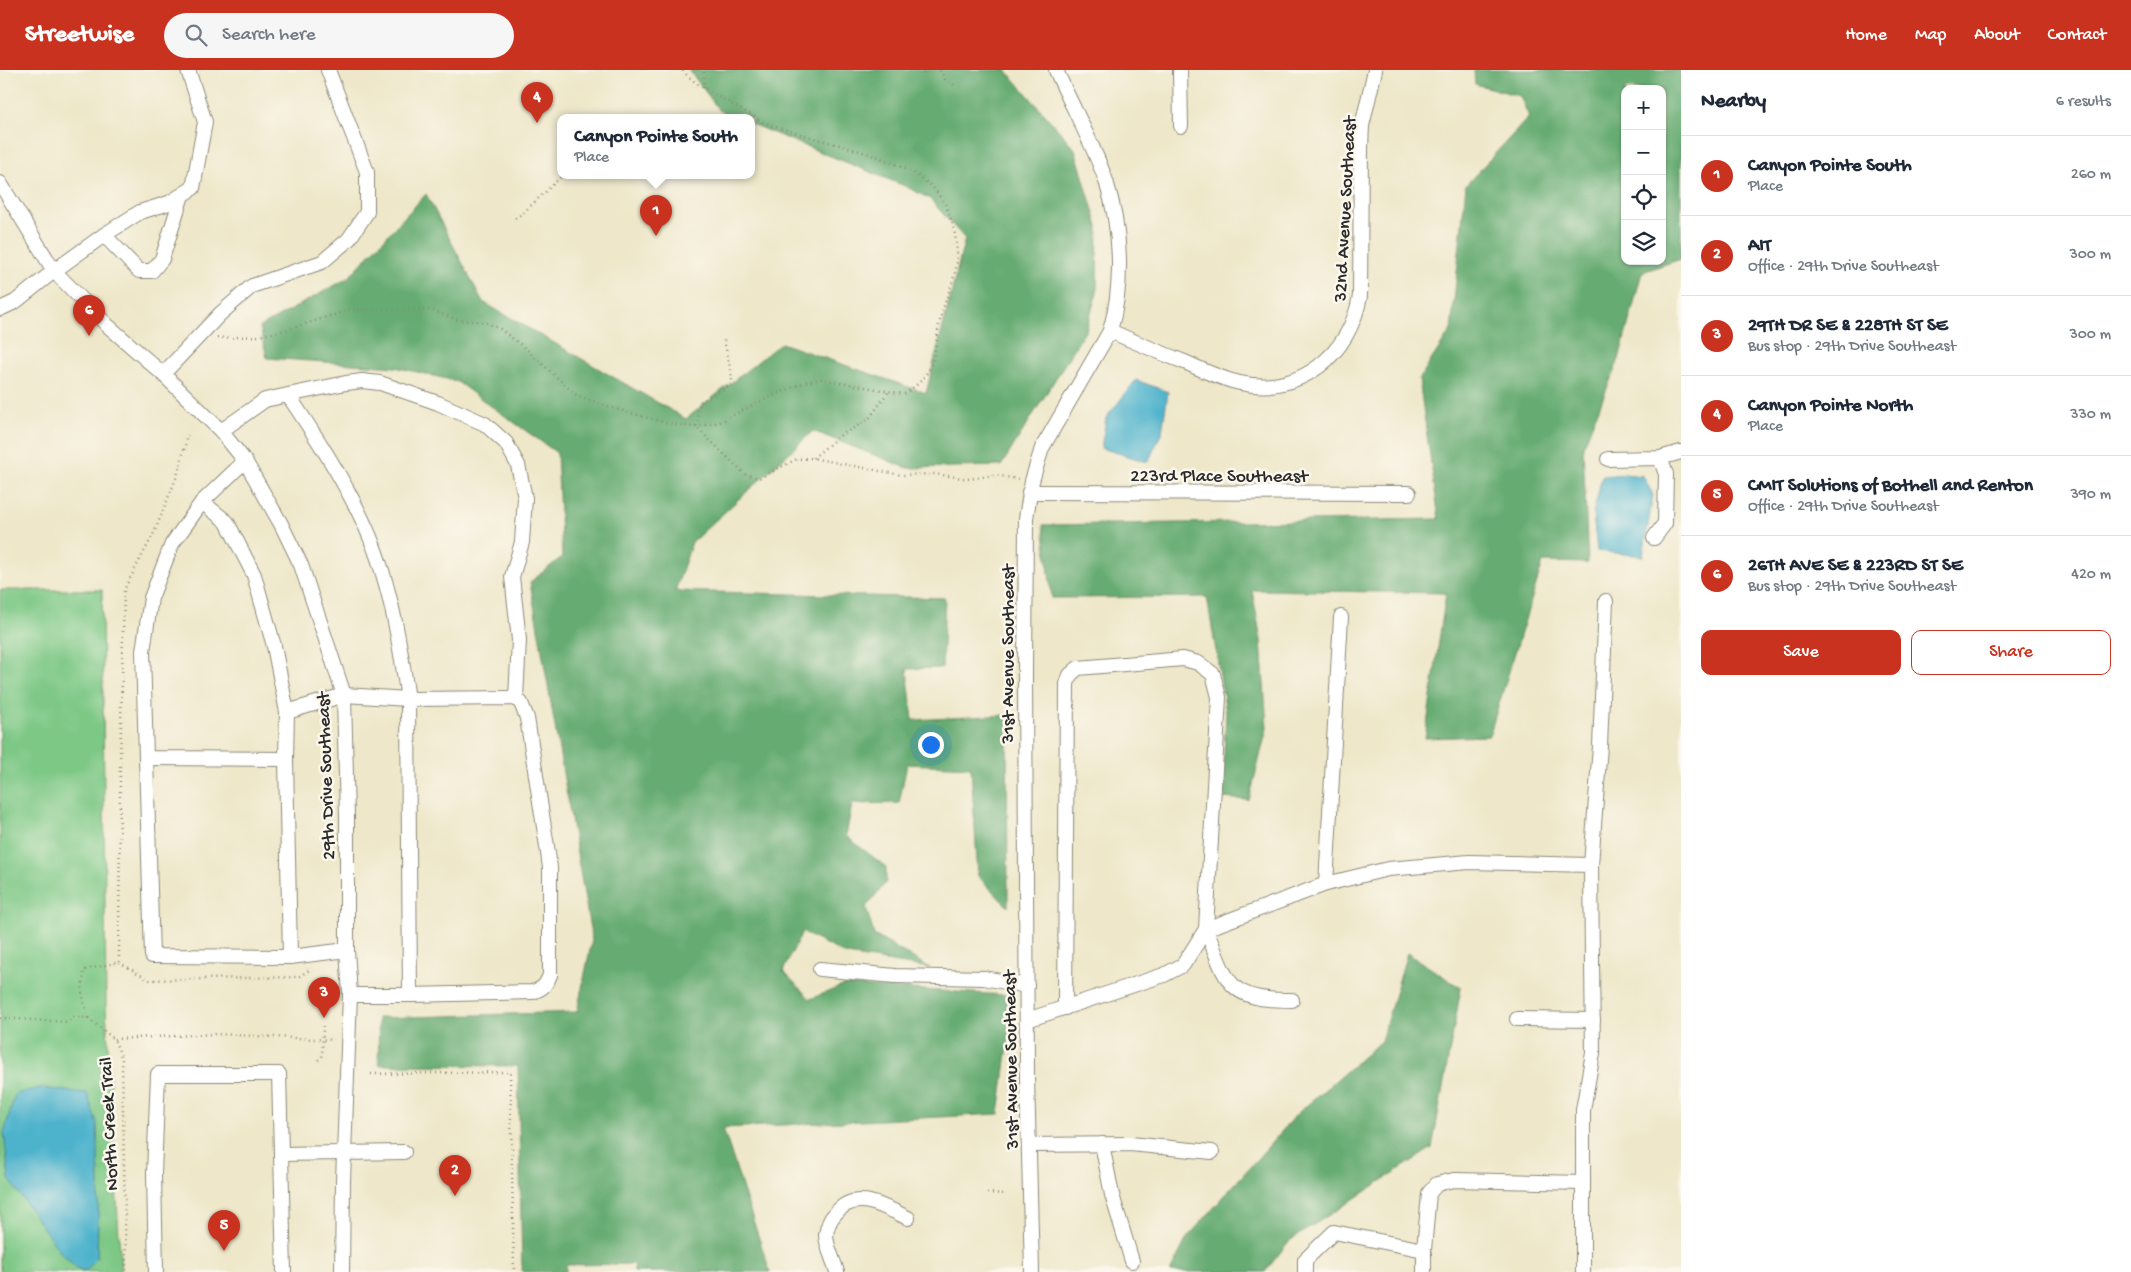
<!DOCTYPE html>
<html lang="en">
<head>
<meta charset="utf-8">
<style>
  body { margin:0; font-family:"Gochi Hand",sans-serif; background:#f6f6f7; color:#1f2937 }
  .controls { position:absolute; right:15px; top:15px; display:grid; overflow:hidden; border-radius:10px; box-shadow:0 1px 4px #0004 }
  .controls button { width:45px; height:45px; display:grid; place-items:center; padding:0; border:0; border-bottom:1px solid #e0e1e3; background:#fff; color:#1f2937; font:25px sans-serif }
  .you { position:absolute; left:930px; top:674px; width:18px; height:18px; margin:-12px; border:4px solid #fff; border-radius:50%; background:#1a73e8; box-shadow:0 0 0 8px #1a73e833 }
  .badge { display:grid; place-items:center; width:32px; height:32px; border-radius:50%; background:#c8321e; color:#fff; font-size:16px; font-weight:700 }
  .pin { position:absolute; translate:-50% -41px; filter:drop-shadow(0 1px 2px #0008) }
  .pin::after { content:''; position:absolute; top:26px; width:18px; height:15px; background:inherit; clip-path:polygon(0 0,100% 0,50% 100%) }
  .popup { position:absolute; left:557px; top:44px; width:198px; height:65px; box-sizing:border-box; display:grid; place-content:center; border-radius:10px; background:#fff; filter:drop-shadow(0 1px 4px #0005); font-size:16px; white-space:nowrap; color:#747a83 }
  .popup b { font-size:19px; color:#1f2937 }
  .popup::after { content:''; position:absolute; left:50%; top:100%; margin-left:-10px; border:10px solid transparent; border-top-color:#fff }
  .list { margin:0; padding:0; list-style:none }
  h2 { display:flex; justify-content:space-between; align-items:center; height:65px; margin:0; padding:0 20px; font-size:21px }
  h2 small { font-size:16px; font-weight:400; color:#747a83 }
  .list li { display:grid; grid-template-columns:32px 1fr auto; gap:15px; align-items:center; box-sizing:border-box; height:80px; padding:0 20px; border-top:1px solid #e0e1e3 }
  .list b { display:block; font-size:19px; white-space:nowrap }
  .list p { margin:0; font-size:16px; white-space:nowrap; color:#747a83 }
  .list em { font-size:16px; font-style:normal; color:#747a83 }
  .actions { display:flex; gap:10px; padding:15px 20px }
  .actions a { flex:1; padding:11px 0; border:1px solid #c8321e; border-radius:10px; text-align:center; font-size:18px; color:#c8321e }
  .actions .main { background:#c8321e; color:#fff }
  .icon { flex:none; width:28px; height:28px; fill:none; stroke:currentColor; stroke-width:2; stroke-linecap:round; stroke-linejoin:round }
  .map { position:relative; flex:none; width:1681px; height:1202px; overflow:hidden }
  header { display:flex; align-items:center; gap:30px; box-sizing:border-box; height:70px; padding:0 25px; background:#c8321e; color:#fff }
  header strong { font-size:24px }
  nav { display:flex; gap:28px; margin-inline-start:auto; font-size:18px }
  .search { width:350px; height:45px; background:#f6f6f7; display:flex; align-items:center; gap:12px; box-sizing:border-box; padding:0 18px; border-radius:28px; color:#747a83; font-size:19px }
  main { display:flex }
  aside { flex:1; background:#fff }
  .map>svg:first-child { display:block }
  .green { fill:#7dc885; stroke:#547a58 }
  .forest { fill:#66ac72; stroke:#486c4e; fill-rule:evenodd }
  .water { fill:#4db2cc; stroke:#3c6e7c }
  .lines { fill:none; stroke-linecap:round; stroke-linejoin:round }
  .minor-casing { stroke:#8c897a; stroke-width:16 }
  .path { stroke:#8c897a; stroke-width:2.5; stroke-dasharray:1 4; stroke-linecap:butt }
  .minor { stroke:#fff; stroke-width:14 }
  .labels { text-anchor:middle; stroke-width:5; stroke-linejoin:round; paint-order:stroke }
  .street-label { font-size:19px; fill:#2b2b2b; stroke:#fbf7ec }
</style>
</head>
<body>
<header>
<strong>Streetwise</strong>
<div class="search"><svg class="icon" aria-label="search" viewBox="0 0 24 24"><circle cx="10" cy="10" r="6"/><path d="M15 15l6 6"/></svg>Search here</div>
<nav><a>Home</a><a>Map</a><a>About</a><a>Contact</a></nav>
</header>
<main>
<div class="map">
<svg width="1681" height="1202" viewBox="0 0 1681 1202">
  <rect width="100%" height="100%" fill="#fbf7ec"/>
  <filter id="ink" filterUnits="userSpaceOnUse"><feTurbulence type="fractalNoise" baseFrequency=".02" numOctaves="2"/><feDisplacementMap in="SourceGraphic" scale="10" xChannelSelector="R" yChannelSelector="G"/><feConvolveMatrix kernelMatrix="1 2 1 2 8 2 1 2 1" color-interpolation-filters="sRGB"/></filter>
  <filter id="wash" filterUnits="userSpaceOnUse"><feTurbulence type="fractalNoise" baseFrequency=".0096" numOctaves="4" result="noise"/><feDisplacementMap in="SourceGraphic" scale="20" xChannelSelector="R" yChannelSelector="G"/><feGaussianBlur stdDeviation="1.12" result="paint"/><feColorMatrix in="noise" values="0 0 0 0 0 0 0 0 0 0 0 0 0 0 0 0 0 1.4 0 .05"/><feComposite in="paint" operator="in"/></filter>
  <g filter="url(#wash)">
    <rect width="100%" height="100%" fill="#eee7c9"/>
    <polygon class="green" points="0,520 102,520 106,938 121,1202 0,1202"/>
    <g class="forest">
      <polygon points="689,0 1006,0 1075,79 1098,157 1097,222 1086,260 1001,396 907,398 813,361 692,472 675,521 945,528 942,598 907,599 913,650 1007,645 1008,837 978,806 971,697 907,694 899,733 852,734 846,766 886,797 886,812 866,837 874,865 930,898 847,885 802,862 783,901 810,929 845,915 1006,925 1009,967 999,1044 723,1058 770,1202 634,1202 634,1194 566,1195 566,1202 522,1202 518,996 379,995 378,948 577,942 592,870 530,512 562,487 557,383 456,311 395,297 267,288 260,257 348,208 426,124 483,232 686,349 781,273 926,323 965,169 930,129 905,116 751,54 751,47 735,47 720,41"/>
      <path d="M1474,0h207v189l-39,13 -23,87 -36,88 5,116 -45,-1 -54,174 -64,2 21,-145 -194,-3 9,50 6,88 -18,72 -27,-2 4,-86 -19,-115 -155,1 -9,-73 396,-6 -20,-140 32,-49 15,-145 63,-68 -9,-21 -45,-12zM1625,19h37v172h-37z"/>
      <polygon points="1407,883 1461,918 1432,1078 1289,1171 1265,1202 1170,1202 1187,1168 1298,1043 1381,971"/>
    </g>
    <g class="water">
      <polygon points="1136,310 1168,322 1162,362 1148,392 1101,378 1106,348"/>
      <polygon points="1625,404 1643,406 1653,425 1643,486 1597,481 1593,444 1602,406"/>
      <polygon points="40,1018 87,1023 97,1053 99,1111 97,1187 86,1201 78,1199 60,1182 9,1109 4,1063 15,1024"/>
    </g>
  </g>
  <g filter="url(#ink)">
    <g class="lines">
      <defs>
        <g id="minor">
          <polyline points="1180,0 1181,56"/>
          <polyline points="0,113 54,201 107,255 163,304 221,361 245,391 281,454 301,495 327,573 344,625 347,747 347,880 350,925 343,1111 342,1202"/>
          <polyline points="104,165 139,201 152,201 162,189 182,125"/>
          <polyline points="0,239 15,232 54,201 104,165 140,142 169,133 193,118 205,52 188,0"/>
          <path d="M1110,261c25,11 51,22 77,32 17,8 35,16 53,20 61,13 110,-29 120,-87l1,-149 1,-21 13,-56"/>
          <polyline points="163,304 220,244 252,216 322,192 349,169 367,142 367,102 328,0"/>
          <polyline points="288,325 346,313 362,311 380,313 438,333 485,354 506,373 518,395 525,428 522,472 512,507 519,570 516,628"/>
          <path d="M221,361l44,-31 23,-5c27,40 53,80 74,124 27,56 37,119 46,180l-64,-4 -57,17 -13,-66 -20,-71 -27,-53 -25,-20 -30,42 -21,54 -8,53 3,107 140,1 1,-47"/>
          <polyline points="1608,389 1660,388 1681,382"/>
          <polyline points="1029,422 1409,423"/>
          <polyline points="202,432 245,391"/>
          <polyline points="1654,468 1665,453 1666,404 1660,388"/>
          <polyline points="146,688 152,886 290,887 286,689"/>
          <polyline points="1591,795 1600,676 1606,531"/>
          <polyline points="1326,814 1388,799 1469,792 1591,795 1593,983 1583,1040 1583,1202"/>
          <path d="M1206,859c22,55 21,71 86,71"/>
          <polyline points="290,887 347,880"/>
          <polyline points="820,899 895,906 984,908 1027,916"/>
          <path d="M350,925h60l-2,-296 108,-1 5,5 6,15 21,135 2,15v107c-4,10 -7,14 -18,17l-122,3"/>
          <polyline points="1065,938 1067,614 1070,605 1078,598 1183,589 1198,593 1213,604 1219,627 1206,859 1326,814 1341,547"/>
          <polyline points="1517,949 1593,950"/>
          <polyline points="1027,950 1164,905 1183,895 1206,859"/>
          <polyline points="1102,1074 1112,1125 1132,1191"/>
          <polyline points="1029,1075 1130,1074 1212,1082"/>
          <polyline points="281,1084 404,1082"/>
          <polyline points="1424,1180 1429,1123 1437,1114 1454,1110 1583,1113"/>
          <polyline points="156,1202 154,1104 158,1004 279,1004 284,1202"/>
          <path d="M837,1202c-3,-11 -11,-26 -11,-37 1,-7 4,-16 9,-21 20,-26 49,-7 73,4"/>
          <path d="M1032,1202l-5,-195 -2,-402 1,-157 6,-37 10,-33 68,-117c14,-48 11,-102 -4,-150 -13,-38 -34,-74 -50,-111"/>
          <polyline points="1305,1202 1305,1190 1334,1162 1424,1180 1424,1202"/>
        </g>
      </defs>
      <use href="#minor" class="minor-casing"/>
      <g class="path">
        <polyline points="940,0 945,9 956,16"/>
        <polyline points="704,18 704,0"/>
        <polyline points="515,148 522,144 563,105"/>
        <path d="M217,268l42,-2 27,-6 63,-20h83l26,10 27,2 15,7 25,19 51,47 40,14 50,14 30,4 24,-5 45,-23 40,-17 16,-3 83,15c40,-24 27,-51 40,-88 5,-16 13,-32 13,-48 0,-25 -7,-55 -27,-73 -38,-33 -114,-43 -162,-61 -10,-4 -20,-11 -30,-16 -19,-12 -41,-21 -56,-38"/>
        <polyline points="724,270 732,307 732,314 700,332 696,357 746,405 759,408 797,389 812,388 901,405 935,404 969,409 995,405 1018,409"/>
        <polyline points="813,388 839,366 868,350 889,321"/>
        <polyline points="119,892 120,697 124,520 154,463 177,406 188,365"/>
        <polyline points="0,948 67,952 74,947 88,948 114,969 122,989 126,1202"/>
        <polyline points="88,948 82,922 84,900 119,892 149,910 298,907 311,899"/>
        <polyline points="114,969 216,964 334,970"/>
        <polyline points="318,990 322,986 323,956"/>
        <polyline points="371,1004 510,1002 514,1202"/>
        <polyline points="987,1123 1006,1124"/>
      </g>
      <use href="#minor" class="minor"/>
    </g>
  </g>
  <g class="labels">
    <g class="street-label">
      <text transform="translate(1343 139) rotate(-87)" y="7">32nd Avenue Southeast</text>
      <text x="1219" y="411">223rd Place Southeast</text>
      <text transform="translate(1006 584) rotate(-90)" y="7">31st Avenue Southeast</text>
      <text transform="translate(324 706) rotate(-92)" y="7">29th Drive Southeast</text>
      <text transform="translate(1009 990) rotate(-91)" y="7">31st Avenue Southeast</text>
      <text transform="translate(107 1054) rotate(-93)" y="7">North Creek Trail</text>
    </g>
  </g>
</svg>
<div class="controls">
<button>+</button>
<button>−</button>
<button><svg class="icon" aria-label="locate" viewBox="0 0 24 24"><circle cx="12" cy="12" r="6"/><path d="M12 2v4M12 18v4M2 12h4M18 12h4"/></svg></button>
<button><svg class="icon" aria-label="layers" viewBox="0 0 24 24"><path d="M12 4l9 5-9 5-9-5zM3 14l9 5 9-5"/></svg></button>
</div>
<div class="you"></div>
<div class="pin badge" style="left:656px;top:166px">1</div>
<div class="popup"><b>Canyon Pointe South</b>Place</div>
<div class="pin badge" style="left:455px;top:1126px">2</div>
<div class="pin badge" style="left:324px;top:948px">3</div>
<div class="pin badge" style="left:537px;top:53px">4</div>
<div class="pin badge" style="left:224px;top:1181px">5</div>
<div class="pin badge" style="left:89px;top:266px">6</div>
</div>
<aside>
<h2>Nearby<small>6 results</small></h2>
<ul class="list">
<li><span class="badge">1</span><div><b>Canyon Pointe South</b><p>Place</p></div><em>260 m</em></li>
<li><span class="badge">2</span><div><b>AIT</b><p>Office · 29th Drive Southeast</p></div><em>300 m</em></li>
<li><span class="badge">3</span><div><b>29TH DR SE &amp; 228TH ST SE</b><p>Bus stop · 29th Drive Southeast</p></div><em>300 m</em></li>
<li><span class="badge">4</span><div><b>Canyon Pointe North</b><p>Place</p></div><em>330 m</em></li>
<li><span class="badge">5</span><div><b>CMIT Solutions of Bothell and Renton</b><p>Office · 29th Drive Southeast</p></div><em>390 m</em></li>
<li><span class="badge">6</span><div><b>26TH AVE SE &amp; 223RD ST SE</b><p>Bus stop · 29th Drive Southeast</p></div><em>420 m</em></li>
</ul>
<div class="actions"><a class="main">Save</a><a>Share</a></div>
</aside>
</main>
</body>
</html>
